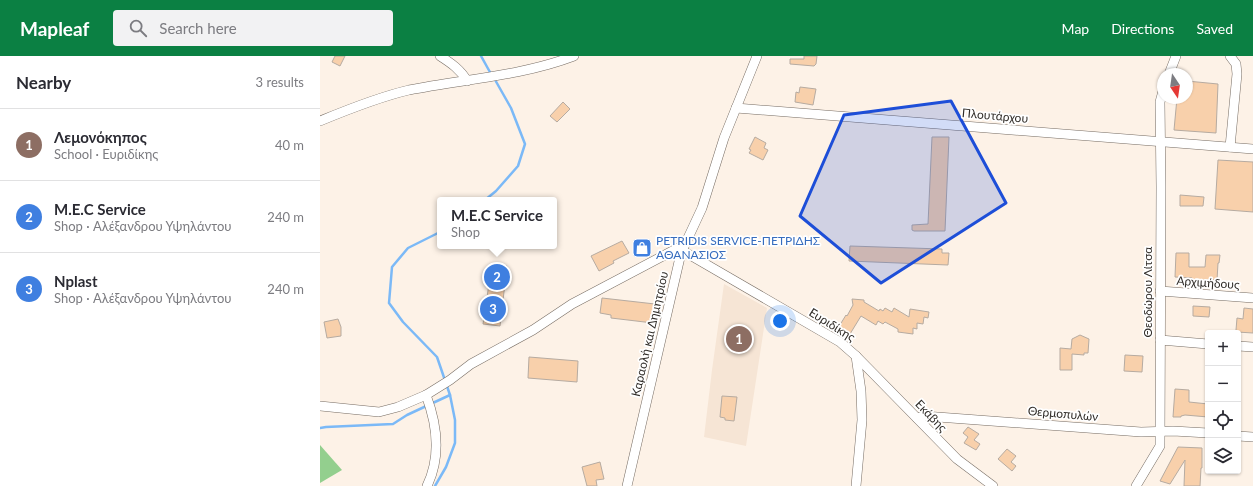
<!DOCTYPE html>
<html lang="en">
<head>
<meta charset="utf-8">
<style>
  body { margin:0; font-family:Lato,sans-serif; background:#f2f2f3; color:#2b2b33 }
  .controls { position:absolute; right:12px; bottom:12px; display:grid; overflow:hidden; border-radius:4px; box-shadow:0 1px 3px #0004 }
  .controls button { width:36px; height:36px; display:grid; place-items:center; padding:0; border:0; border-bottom:1px solid #e1e1e2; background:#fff; color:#2b2b33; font:20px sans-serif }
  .compass { position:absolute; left:837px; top:12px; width:36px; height:36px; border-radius:50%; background:#fff; box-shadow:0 1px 3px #0004; rotate:167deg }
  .you { position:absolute; left:460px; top:265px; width:14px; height:14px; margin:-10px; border:3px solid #fff; border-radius:50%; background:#1a73e8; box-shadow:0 0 0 6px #1a73e833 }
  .badge { display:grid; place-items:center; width:26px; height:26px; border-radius:50%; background:#0b8043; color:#fff; font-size:13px; font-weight:700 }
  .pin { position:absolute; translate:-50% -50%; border:2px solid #fff; box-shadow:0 1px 4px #0006 }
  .popup { position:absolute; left:117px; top:141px; width:120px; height:52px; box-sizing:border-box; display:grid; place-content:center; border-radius:4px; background:#fff; filter:drop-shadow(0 1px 3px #0005); font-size:13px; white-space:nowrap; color:#7c7c81 }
  .popup b { font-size:15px; color:#2b2b33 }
  .popup::after { content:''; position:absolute; left:50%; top:100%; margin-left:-8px; border:8px solid transparent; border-top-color:#fff }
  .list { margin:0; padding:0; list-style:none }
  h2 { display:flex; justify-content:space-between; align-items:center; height:52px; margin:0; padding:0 16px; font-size:17px }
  h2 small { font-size:13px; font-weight:400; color:#7c7c81 }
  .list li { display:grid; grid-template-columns:26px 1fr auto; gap:12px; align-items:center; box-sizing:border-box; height:72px; padding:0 16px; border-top:1px solid #e1e1e2 }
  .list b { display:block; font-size:15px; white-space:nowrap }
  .list p { margin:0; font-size:13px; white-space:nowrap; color:#7c7c81 }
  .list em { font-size:13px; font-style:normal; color:#7c7c81 }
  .icon { flex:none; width:22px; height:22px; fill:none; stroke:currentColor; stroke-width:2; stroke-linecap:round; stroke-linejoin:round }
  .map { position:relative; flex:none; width:933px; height:430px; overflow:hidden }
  header { display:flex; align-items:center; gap:24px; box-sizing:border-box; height:56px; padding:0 20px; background:#0b8043; color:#fff }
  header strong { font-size:19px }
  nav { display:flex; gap:22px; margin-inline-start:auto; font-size:14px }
  .search { width:280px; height:36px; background:#f2f2f3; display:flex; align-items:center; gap:10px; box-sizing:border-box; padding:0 14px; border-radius:4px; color:#7c7c81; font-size:15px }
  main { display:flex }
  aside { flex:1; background:#fff }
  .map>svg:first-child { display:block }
  .built { fill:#f6e5d5 }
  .forest { fill:#93cf8e }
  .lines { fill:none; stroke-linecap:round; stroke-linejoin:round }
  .stream { stroke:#7bb9f7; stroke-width:2.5 }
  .building { fill:#f8d0ab; stroke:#b6aba1 }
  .minor-casing { stroke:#766c63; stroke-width:10 }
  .minor { stroke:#fff; stroke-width:9 }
  .marked { fill:#1d4ed8; fill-opacity:0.2; stroke:#1d4ed8; stroke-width:3; stroke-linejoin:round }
  .labels { text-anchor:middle; stroke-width:3.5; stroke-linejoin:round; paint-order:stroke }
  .street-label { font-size:12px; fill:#302c28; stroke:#fff }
  .shop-label { font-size:12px; fill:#366cbe; stroke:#fff; text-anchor:start }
</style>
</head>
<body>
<header>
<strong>Mapleaf</strong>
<div class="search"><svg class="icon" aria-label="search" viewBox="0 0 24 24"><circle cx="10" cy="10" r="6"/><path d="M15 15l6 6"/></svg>Search here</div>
<nav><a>Map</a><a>Directions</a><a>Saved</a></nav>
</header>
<main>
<aside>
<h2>Nearby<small>3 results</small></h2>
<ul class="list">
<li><span class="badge" style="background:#8d6e63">1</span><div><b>Λεμονόκηπος</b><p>School · Ευριδίκης</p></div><em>40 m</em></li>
<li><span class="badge" style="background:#3f7fe0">2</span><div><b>M.E.C Service</b><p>Shop · Αλέξανδρου Υψηλάντου</p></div><em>240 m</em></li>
<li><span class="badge" style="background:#3f7fe0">3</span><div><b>Nplast</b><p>Shop · Αλέξανδρου Υψηλάντου</p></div><em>240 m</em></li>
</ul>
</aside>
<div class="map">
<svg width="933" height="430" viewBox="0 0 933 430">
  <rect width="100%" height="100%" fill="#fdf2e7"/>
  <polygon class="built" points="404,228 447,252 426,390 384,381 392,314"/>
  <polygon class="forest" points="0,389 22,414 0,427"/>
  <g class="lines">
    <g class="stream">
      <polyline points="161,0 171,18"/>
      <polyline points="165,144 176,135 198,110 205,88 191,52 174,22"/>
      <polyline points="0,372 6,371 73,368 87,359 130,339"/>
      <polyline points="115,430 126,411 135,387 135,364 130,339 117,301 83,266 69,247 72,211 88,192 120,176"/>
    </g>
  </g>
  <g class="building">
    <polygon points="15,0 25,0 20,10 12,6"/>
    <polygon points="484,0 497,0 496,8 494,10 470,8 470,3 484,3"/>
    <polygon points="867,25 898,28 896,77 854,74 857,42 867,42"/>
    <polygon points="480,31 496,33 493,49 475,46 476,36 479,37"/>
    <polygon points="243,46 250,53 237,66 230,60"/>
    <polygon points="435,81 446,87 444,92 448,94 443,104 429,97 431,94 429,93"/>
    <polygon points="612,81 629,81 625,175 594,175 592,174 592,169 608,168"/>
    <polygon points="898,104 933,106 933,156 895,153"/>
    <polygon points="860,139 884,141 883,150 860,150"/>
    <polygon points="302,185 309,197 293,205 294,207 279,215 271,200"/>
    <polygon points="530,190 622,193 622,197 629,197 628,209 529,205"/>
    <polygon points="856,197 869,197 869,211 885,211 886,199 900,199 899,207 898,207 897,224 872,224 872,222 855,221"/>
    <polygon points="172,208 187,210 180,270 163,268"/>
    <polygon points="282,242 335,248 333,267 291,262 291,259 280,257"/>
    <polygon points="532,243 544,244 544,246 559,255 560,253 563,255 565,252 572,256 574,252 589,261 590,253 609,256 608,262 604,261 603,268 597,267 597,273 593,272 593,278 578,276 578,273 565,266 563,268 558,265 556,269 541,260 530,278 518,272 526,259 527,260 533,249"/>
    <polygon points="873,250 890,251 889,261 873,260"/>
    <polygon points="924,252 933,253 933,277 917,276 916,274 917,262 923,263"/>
    <polygon points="18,263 21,271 21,280 7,282 4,266"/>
    <polygon points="760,279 769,283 768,297 764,297 764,299 752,298 752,314 740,314 740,292 751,293 752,283"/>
    <polygon points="805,299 823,300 822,316 804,315"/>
    <polygon points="209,301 258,305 257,326 208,322"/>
    <polygon points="855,333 869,334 869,346 888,348 888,361 865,359 861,360 861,361 853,361"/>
    <polygon points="402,340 417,341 414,365 405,364 405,362 400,361"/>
    <polygon points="648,371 659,378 654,384 660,388 656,394 644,387 648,381 643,377"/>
    <polygon points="858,391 882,392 882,412 881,412 880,430 864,430 865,404 850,428 840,425"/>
    <polygon points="687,393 696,400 691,406 696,410 692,415 678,403"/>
    <polygon points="280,406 284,423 276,424 277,430 267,430 262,411"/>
  </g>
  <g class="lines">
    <defs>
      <g id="minor">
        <path d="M120,0c11,7 21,14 27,25"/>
        <polyline points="849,18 856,0"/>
        <polyline points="416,52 933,93"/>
        <path d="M0,65c29,-12 59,-24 89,-31 56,-11 112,-14 165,-34"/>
        <polyline points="910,91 917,18 916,8 910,0"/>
        <polyline points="840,235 933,242"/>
        <polyline points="840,284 888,288"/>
        <polyline points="918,290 933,291"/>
        <polyline points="536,300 637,403 673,430"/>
        <path d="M106,339c11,29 15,62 1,91"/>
        <polyline points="0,350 59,356 78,351 106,339 130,324 151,308 213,274 252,248 358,192 520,286 536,300 541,335 542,364 536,430"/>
        <polyline points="597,362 604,360 821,376 853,375 888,377"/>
        <polyline points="918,380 933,381"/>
        <polyline points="307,430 361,197 382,152 404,82 437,0"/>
        <polyline points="816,430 840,390 841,131 840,46 843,35"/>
      </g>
    </defs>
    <use href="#minor" class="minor-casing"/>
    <use href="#minor" class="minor"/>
  </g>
  <path class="marked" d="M631,45l55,102 -125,80 -81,-67 44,-101z"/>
  <defs>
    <symbol id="shop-square" viewBox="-11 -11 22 22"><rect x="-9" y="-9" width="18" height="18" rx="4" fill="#3f7fe0" stroke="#fff"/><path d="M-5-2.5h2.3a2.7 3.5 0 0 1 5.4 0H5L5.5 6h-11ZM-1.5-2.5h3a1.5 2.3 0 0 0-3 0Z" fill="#fff"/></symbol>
  </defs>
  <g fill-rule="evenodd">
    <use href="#shop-square" x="311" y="181" width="22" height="22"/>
  </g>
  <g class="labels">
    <g class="street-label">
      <text transform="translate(675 60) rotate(5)" y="4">Πλουτάρχου</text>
      <text transform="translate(888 227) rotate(4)" y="4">Αρχιμήδους</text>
      <text transform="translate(828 236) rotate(-90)" y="4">Θεοδώρου Λίτσα</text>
      <text transform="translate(512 269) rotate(32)" y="4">Ευριδίκης</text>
      <text transform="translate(330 278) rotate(-77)" y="4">Καραολή και Δημητρίου</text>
      <text transform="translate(743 358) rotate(5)" y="4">Θερμοπυλών</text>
      <text transform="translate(611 360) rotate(46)" y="4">Εκάβης</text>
    </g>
    <g class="shop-label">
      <text x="336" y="189">PETRIDIS SERVICE-ΠΕΤΡΙΔΗΣ<tspan x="336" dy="14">ΑΘΑΝΑΣΙΟΣ</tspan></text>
    </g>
  </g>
</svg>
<div class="controls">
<button>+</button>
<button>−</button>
<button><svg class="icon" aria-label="locate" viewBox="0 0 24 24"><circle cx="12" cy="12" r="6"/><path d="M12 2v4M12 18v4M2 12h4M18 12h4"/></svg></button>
<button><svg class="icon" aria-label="layers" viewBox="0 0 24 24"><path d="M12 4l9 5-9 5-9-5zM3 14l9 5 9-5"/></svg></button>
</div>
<svg class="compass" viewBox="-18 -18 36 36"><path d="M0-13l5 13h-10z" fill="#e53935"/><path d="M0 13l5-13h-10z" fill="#7c7c81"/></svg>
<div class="you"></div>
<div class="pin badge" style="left:419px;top:283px;background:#8d6e63">1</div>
<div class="pin badge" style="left:177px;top:221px;background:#3f7fe0">2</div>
<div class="popup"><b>M.E.C Service</b>Shop</div>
<div class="pin badge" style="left:173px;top:253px;background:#3f7fe0">3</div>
</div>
</main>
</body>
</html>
